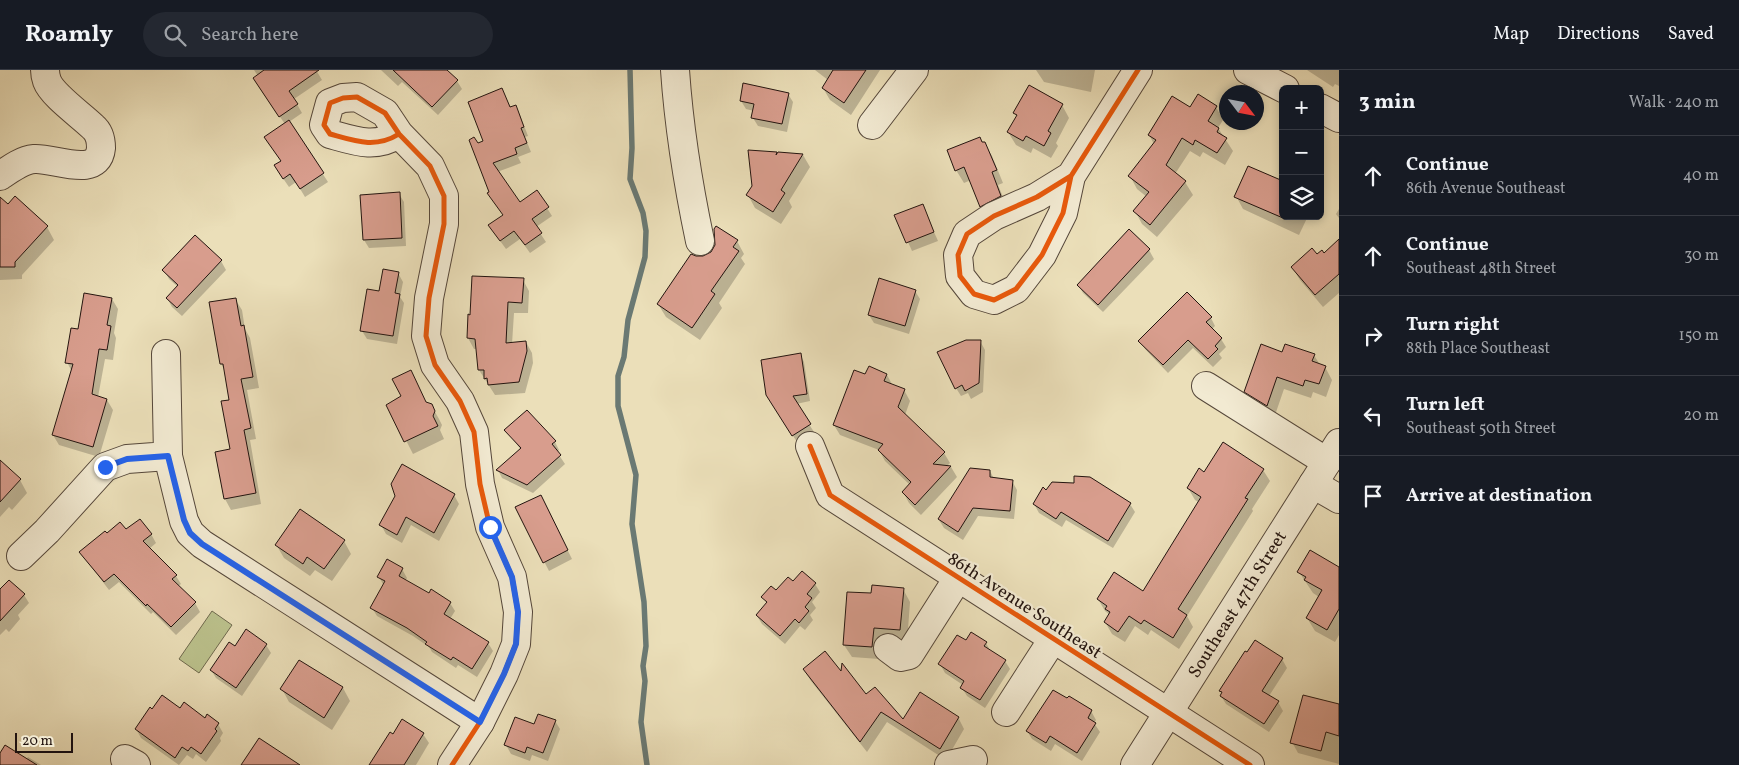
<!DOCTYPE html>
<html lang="en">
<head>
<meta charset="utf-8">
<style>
  body { margin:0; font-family:Vollkorn,serif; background:#242831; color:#f1f3f6 }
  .controls { position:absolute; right:15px; top:15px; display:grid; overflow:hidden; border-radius:8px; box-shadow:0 2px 8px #0003 }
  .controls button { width:45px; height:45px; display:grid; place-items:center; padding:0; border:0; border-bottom:1px solid #363941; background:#171b24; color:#f1f3f6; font:25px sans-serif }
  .compass { position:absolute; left:1219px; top:15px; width:45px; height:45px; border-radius:50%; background:#171b24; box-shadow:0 2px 8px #0003; rotate:122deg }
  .scale { position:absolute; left:15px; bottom:12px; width:58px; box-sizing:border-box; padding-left:5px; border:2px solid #23140f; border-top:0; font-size:14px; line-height:18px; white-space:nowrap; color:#23140f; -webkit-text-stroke:4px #f2ead2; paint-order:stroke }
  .stop { position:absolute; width:15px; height:15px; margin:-11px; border:4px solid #2563eb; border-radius:50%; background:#fff }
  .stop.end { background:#2563eb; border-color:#fff; box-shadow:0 1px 5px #0008 }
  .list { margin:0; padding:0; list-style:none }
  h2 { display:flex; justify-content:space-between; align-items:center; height:65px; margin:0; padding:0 20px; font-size:21px }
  h2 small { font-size:16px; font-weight:400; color:#9ea1a6 }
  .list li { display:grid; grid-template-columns:32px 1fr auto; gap:15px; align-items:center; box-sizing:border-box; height:80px; padding:0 20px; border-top:1px solid #363941 }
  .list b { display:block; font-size:19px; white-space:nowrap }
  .list p { margin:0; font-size:16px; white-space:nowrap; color:#9ea1a6 }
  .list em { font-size:16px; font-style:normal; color:#9ea1a6 }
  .icon { flex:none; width:28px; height:28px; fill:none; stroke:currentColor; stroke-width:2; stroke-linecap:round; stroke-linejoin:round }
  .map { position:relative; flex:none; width:1339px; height:695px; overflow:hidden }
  header { display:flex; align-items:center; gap:30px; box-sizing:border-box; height:70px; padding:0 25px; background:#171b24; border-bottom:1px solid #363941 }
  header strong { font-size:24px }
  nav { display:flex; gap:28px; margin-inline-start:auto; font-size:18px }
  .search { width:350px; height:45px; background:#242831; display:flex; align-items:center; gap:12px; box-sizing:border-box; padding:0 18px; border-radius:28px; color:#9ea1a6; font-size:19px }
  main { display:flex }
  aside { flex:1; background:#171b24 }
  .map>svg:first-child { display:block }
  .green { fill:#bbc18c; stroke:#6f6a4e }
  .shadow { fill:#0003 }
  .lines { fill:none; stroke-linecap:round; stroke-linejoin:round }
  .stream { stroke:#6a7973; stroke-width:5.5 }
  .building { fill:#d89d8d; stroke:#23140f }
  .minor-casing { stroke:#55473a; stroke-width:30 }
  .minor { stroke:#f2ead2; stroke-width:28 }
  .cycleway-casing { stroke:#f2ead2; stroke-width:8 }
  .cycleway { stroke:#e8590c; stroke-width:5 }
  .route { stroke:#2563eb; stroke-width:6 }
  .labels { text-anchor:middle; stroke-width:4.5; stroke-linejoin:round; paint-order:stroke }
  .street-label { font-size:18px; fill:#23140f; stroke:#f2ead2 }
</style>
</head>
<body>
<header>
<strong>Roamly</strong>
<div class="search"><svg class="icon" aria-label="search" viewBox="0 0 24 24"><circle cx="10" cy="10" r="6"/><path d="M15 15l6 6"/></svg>Search here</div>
<nav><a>Map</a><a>Directions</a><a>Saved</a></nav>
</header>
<main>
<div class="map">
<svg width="1339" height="695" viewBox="0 0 1339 695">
  <rect width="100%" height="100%" fill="#ebdfb9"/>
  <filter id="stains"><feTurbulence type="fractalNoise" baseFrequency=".004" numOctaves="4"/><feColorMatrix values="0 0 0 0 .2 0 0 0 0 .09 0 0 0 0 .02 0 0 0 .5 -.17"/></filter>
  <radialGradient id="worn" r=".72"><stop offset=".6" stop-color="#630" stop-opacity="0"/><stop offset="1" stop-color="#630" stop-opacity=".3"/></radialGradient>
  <polygon class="green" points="212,541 232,555 199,603 179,589"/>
  <g class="shadow">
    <polygon points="254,0 316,0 322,10 294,29 302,43 289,52 328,112 305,127 296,112 289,117 280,104 285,54 259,17 258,6"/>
    <polygon points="381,0 445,0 457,11 462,19 438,45 402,12 398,16"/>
    <polygon points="815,0 880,0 851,45 830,30 823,18 828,10"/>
    <polygon points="1036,0 1095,0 1091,22 1044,12"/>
    <polygon points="1307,0 1339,0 1339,16 1335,14 1333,17"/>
    <polygon points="502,19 511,38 515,37 520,45 528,66 525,67 531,82 518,87 521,93 497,102 520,134 547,138 552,146 536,157 546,172 530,183 520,169 506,179 495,164 504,146 491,122 478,75 485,72"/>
    <polygon points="788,24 793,32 787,62 758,56 753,48 754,41 746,39 741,31"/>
    <polygon points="1062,35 1069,48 1056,73 1058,76 1051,88 1033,78 1031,83 1016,75 1008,62 1017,47 1014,43"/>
    <polygon points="1216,37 1223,50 1218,58 1233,81 1225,95 1203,82 1200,87 1190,81 1175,104 1185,112 1193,125 1157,167 1142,154 1135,141 1147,127 1137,119 1130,106 1154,74 1149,65 1191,39"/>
    <polygon points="982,73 984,73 992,86 1003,113 998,115 1008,139 988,149 981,136 971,110 964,113 956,100"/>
    <polygon points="776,83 777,85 779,83 803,85 810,97 789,131 792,137 781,154 755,138 748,125"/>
    <polygon points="399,124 404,132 406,176 369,178 364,170"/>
    <polygon points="1236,126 1283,146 1308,146 1299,165 1243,139"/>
    <polygon points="922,135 938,171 912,181 896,145"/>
    <polygon points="1339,139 1339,148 1336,144"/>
    <polygon points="0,144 47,157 54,170 22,205 22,209 0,210"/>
    <polygon points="1129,161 1149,180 1154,189 1103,242 1083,223 1078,215"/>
    <polygon points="195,167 221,191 226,200 182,246 172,237 167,228 178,217 169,209 164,200"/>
    <polygon points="737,171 744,184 741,188 745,194 719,233 722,238 700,270 666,247 658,234 703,188"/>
    <polygon points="1339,176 1339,223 1323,237 1300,210 1292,197"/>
    <polygon points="398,203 403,212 400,227 404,233 397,274 367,269 362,261 380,222"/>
    <polygon points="523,210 529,221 528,243 514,243 512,274 526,272 532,283 533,293 525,323 495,325 479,300 477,279 474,279 468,268"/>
    <polygon points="915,221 920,229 909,264 874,253 869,245"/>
    <polygon points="112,229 118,239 114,263 116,268 113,290 105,289 98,327 107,330 113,340 99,387 59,375 53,365 72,302 67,292 79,261"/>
    <polygon points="235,229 242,240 245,259 250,268 259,318 247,320 256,369 250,370 261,434 231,440 225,429 216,383 231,380 230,331 225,300 221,294"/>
    <polygon points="1211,248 1215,256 1212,259 1221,269 1226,277 1219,284 1222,288 1213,297 1193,278 1168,303 1145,279 1140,271"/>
    <polygon points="980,271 985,280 983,322 971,329 968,323 961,326 956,318"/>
    <polygon points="1283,283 1314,285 1320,295 1325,297 1332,310 1326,327 1313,322 1311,328 1284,319 1274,348 1253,334 1246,321"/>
    <polygon points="800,284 804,292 810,331 796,334 814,362 797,372 772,333"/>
    <polygon points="887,305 893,316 904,320 910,331 905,345 944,383 950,393 946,397 951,397 957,407 921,445 909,433 903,422 910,415 885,391 879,380 840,365 834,355 866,306"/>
    <polygon points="427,334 431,335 439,349 442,355 440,360 444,369 413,384 388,335"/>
    <polygon points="506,360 555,372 559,380 557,382 565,394 533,423 502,408 498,400 521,380"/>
    <polygon points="0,392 20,410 27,423 12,440 9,437 0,447"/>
    <polygon points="1263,400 1270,411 1252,439 1253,441 1187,546 1193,557 1179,579 1151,560 1148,565 1135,556 1125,572 1112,564 1105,552 1110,545 1105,541 1098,529 1143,522 1200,433 1195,430 1188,418 1204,403"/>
    <polygon points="990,401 994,409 1012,411 1017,420 1014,449 978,446 963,470 944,458 939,450"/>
    <polygon points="1046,421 1130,434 1135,442 1113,478 1066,450 1062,457 1039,443 1034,434"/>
    <polygon points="454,425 459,434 439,471 411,455 402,473 386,464 381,455"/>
    <polygon points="545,435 572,489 549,501 517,438"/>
    <polygon points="126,461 151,464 156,473 149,479 176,506 181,514 178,516 195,533 200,542 176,565 153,542 151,544 119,512 109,520 80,482 107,465"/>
    <polygon points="344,471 351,484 332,511 315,500 310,506 284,488 277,476"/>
    <polygon points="1339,498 1339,565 1335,572 1315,561 1307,548 1319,527 1313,523 1299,502"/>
    <polygon points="402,499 407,508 405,511 430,524 450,533 455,541 450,549 488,573 493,581 477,607 458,595 456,598 432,582 429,577 413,566 377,546 372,538 384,516 379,507"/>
    <polygon points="802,503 815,514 820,522 812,532 816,538 810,545 813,550 805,560 800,556 785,574 762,554 757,546 767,534 763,527 793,513"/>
    <polygon points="0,519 24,525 29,533 18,545 20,549 9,562 6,559 0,565"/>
    <polygon points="903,519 910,532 907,573 880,570 879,589 852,587 844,575 873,525"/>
    <polygon points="966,572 986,573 991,582 1005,591 1010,599 985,638 967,626 962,618 963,615 945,603 940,594"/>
    <polygon points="266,575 271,583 242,626 216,608 211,600 235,577"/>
    <polygon points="1247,584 1282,589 1287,598 1269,626 1278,632 1283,641 1269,662 1226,634 1221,626 1223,624 1221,621"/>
    <polygon points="299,591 343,618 350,631 332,660 289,632 282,619"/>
    <polygon points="804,600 842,604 866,626 903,651 958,647 964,659 946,690 887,652 867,682 811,611"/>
    <polygon points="1339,635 1339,694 1298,683 1292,672"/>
    <polygon points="153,640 205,649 207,646 218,654 223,663 220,668 221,671 206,692 196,684 193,689 187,685 179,695 141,668 136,659"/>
    <polygon points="1091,641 1096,650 1094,653 1100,662 1082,691 1055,674 1051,681 1032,669 1027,661"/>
    <polygon points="555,651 560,659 548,691 532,685 530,691 511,684 506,675 535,656"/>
    <polygon points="423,664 429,673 416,695 370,695 393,665"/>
    <polygon points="0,685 26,690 28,687 41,695 0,695"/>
  </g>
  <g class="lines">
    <polyline class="stream" points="630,0 632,78 630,109 643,143 646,161 645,187 628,250 624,287 618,306 618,336 636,405 632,454 644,532 646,576 643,596 645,611 641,652 647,695"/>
  </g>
  <g class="building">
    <polygon points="264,0 319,0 289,21 298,34 279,47 253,8"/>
    <polygon points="393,0 447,0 458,10 432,37"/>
    <polygon points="833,0 866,0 844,33 822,18"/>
    <polygon points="743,13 789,23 782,54 751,48 754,34 740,31"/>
    <polygon points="1029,15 1063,34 1048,61 1051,63 1044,76 1026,66 1023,71 1007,62 1017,45 1013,43"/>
    <polygon points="502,18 510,37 516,35 524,57 521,58 527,73 515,78 517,84 493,93 520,132 537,120 549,137 532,149 542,163 525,175 514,161 500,171 488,155 503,145 487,123 489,122 469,70 474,67 478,73 483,71 468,32"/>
    <polygon points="1198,24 1217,36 1208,51 1219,58 1217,62 1227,68 1217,83 1195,70 1193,75 1182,68 1166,95 1186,111 1150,155 1133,141 1149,122 1128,106 1156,70 1148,65 1172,26 1190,37"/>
    <polygon points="289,50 324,103 300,119 290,104 283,109 274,95 281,91 264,67"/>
    <polygon points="980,67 982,72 985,72 997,100 992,102 1001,126 980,137 964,97 955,101 947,80"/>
    <polygon points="748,80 777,82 776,85 778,82 803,84 781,120 785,123 773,142 746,125 752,116"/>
    <polygon points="1248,96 1283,111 1283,148 1234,127"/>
    <polygon points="400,122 402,168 363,170 360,125"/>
    <polygon points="15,126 48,156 15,192 15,197 0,197 0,127 8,134"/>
    <polygon points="923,134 934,162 906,173 894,145"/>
    <polygon points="716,156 738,170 733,177 739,181 711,221 715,224 692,258 657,234 691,184 696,186 703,186 711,182 715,175 714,159"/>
    <polygon points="1129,159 1150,179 1098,235 1077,215"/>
    <polygon points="195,165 222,190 177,238 166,228 178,215 162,200"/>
    <polygon points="1339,169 1339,204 1315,225 1291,197 1312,178 1317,184 1322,180 1324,183"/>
    <polygon points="383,199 399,202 395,223 400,224 393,266 360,261 367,219 379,221"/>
    <polygon points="472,206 524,208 522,233 508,232 506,273 526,271 527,281 519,312 488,315 487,308 484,309 484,300 478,300 475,269 467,268 468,244 470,245"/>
    <polygon points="879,208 916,220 905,256 868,245"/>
    <polygon points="1187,222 1212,247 1206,252 1222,268 1215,276 1218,279 1208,289 1188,270 1163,295 1138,271"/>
    <polygon points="84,223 112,228 107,255 111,256 107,280 99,279 92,324 107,329 93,377 52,365 73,294 65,293 71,258 78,259"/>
    <polygon points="236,228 241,256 244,255 253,307 241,309 251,358 244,360 256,423 224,429 215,382 230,379 221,331 229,330 223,294 220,294 209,232"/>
    <polygon points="966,270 981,270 979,313 965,321 962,315 955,319 937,282"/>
    <polygon points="1261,274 1282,282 1285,274 1315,284 1312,291 1326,296 1319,314 1305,310 1303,316 1277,307 1267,336 1244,322"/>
    <polygon points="801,283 807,324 793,326 811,354 792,366 766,325 761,290"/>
    <polygon points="869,296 887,304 884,311 905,319 898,337 945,382 933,394 951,396 915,435 902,422 911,412 878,380 883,374 833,355 854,300 865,304"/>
    <polygon points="411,300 426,332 432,334 435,341 433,346 438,356 404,372 386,335 401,326 392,309"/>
    <polygon points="527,340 556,371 552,374 561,385 527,415 496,400 521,378 504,360"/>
    <polygon points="1223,372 1264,399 1245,428 1248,429 1178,539 1187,545 1173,568 1144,550 1141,554 1129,546 1118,562 1104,552 1110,542 1105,539 1107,536 1097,529 1114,502 1143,521 1201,427 1187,418 1199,398 1204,402"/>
    <polygon points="0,390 21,409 0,432"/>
    <polygon points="402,394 455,424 434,463 406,447 397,465 379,455 395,426 391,414"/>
    <polygon points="970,398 990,400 990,407 1013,410 1010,441 973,438 958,462 938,449"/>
    <polygon points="1074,406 1090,407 1131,433 1108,471 1061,442 1056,449 1033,434 1043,417 1046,420 1052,412 1074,413"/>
    <polygon points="541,425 568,480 543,493 515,437"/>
    <polygon points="300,439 345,470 324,499 307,487 303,494 275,475"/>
    <polygon points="140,449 152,464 143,471 177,505 172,509 196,532 171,557 147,534 146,536 114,504 104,512 79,482 105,461 107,463 120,452 126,459"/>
    <polygon points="1310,480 1339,497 1339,539 1327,560 1306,548 1322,520 1304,510 1306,507 1297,502"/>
    <polygon points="387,489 403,498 399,506 429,523 431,519 451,532 444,544 489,572 472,599 453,587 451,590 425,574 427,572 407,558 370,538 385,511 377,507"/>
    <polygon points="802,501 816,513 807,524 812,528 805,537 809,541 799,553 795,549 780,566 756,545 767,532 761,527 771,516 776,520 788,507 793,511"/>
    <polygon points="9,510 25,524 0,551 0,519"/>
    <polygon points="872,515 904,518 900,560 874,558 872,577 843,575 847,522 871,523"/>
    <polygon points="246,559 267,574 236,618 210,600 229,572 235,576"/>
    <polygon points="971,562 987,572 984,576 1006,590 980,630 960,618 964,611 938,594 957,565 966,570"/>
    <polygon points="1255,570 1283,588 1262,621 1279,631 1264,654 1220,626 1222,622 1219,621 1245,581 1247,582"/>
    <polygon points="825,581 841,601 842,593 866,624 875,617 903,649 920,622 959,647 940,679 881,642 860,672 803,599"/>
    <polygon points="299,590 343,617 324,648 280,619"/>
    <polygon points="1053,620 1067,628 1069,626 1092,640 1088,648 1096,653 1077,683 1050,666 1046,673 1026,661"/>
    <polygon points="162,625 180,638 184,632 205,648 207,644 219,653 215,659 217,661 201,684 191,677 188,681 182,677 175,688 135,659 150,637 152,639"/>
    <polygon points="1303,625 1339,634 1339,666 1326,662 1321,681 1290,673"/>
    <polygon points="538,644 556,650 543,683 527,677 525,683 504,675 515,647 534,654"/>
    <polygon points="402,649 424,663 404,695 369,695 390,662 393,664"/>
    <polygon points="259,668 300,695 241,695"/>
    <polygon points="5,675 37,695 0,695 0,683"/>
  </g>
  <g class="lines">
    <defs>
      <g id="minor">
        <path d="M675,0c4,58 13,114 25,171"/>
        <polyline points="1248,0 1285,19"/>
        <polyline points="1320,38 1339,48"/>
        <polyline points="872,55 914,0"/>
        <path d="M399,64c-24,15 -44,7 -69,0l-6,-9 6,-22 13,-5 14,-1 28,16 14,21 31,32 14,30v28l-15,74 -3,38 9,29 25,36 14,31 6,52 10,43 22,50 6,35 -2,32 -12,30 -24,48 -28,43"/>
        <path d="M0,106c10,-7 22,-16 34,-17 19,-2 64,21 67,-11 0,-8 -2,-16 -8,-21 -11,-11 -41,-32 -46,-46 -1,-3 -2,-7 -2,-11"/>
        <polyline points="1071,106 1037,127 994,146 967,164 958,185 960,206 974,224 994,230 1016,219 1042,185 1063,143 1071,106 1138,0"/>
        <polyline points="1206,316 1327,392"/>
        <polyline points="810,376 830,425 1250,695"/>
        <polyline points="168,386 184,451 190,463 202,474 480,652"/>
        <polyline points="1313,414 1339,429"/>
        <polyline points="21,486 47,461 105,397 127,389 168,386 166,284"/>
        <polyline points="888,578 900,587 909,585 958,508"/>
        <polyline points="1006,642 1053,569"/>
        <polyline points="125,689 136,695"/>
        <polyline points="949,695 973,690"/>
        <polyline points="1135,695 1339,373"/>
      </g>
    </defs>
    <use href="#minor" class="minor-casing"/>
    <use href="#minor" class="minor"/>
    <defs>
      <g id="cycleway">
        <path d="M399,64c-24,15 -44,7 -69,0l-6,-9 6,-22 13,-5 14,-1 28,16 14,21 31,32 14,30v28l-15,74 -3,38 9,29 25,36 14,31 6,52 10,43 22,50 6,35 -2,32 -12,30 -24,48 -28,43"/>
        <polyline points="1071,106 1037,127 994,146 967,164 958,185 960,206 974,224 994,230 1016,219 1042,185 1063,143 1071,106 1138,0"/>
        <polyline points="810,376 830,425 1250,695"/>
      </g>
    </defs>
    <use href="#cycleway" class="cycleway-casing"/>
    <use href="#cycleway" class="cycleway"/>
  </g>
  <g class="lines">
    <polyline class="route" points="105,397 127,389 168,386 184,450 190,463 202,474 480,652 504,604 516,574 518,542 512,507 490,457"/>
  </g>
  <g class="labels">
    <g class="street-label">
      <text transform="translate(1237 534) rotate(-58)" y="6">Southeast 47th Street</text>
      <text transform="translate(1025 535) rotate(33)" y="6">86th Avenue Southeast</text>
    </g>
  </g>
  <rect width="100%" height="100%" filter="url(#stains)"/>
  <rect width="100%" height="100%" fill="url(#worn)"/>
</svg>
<div class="controls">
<button>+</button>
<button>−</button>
<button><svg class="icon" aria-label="layers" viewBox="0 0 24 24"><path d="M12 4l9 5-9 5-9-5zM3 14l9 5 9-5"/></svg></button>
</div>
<svg class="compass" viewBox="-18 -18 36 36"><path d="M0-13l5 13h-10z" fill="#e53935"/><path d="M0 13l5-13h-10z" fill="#9ea1a6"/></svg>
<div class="scale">20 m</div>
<div class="stop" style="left:490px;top:457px"></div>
<div class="stop end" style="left:105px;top:397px"></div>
</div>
<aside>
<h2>3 min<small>Walk · 240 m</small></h2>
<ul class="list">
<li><svg class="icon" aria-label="ahead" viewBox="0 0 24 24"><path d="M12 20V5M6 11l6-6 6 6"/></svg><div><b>Continue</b><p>86th Avenue Southeast</p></div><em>40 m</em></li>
<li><svg class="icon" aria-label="ahead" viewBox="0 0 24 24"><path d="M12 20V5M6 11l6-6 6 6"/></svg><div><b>Continue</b><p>Southeast 48th Street</p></div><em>30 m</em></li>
<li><svg class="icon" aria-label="right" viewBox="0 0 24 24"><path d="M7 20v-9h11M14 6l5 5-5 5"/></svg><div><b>Turn right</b><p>88th Place Southeast</p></div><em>150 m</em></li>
<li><svg class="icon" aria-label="left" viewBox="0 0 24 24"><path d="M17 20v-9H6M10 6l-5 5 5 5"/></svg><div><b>Turn left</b><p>Southeast 50th Street</p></div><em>20 m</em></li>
<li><svg class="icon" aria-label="arrive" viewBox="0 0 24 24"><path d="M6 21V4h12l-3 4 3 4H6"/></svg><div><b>Arrive at destination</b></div></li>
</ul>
</aside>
</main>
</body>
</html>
